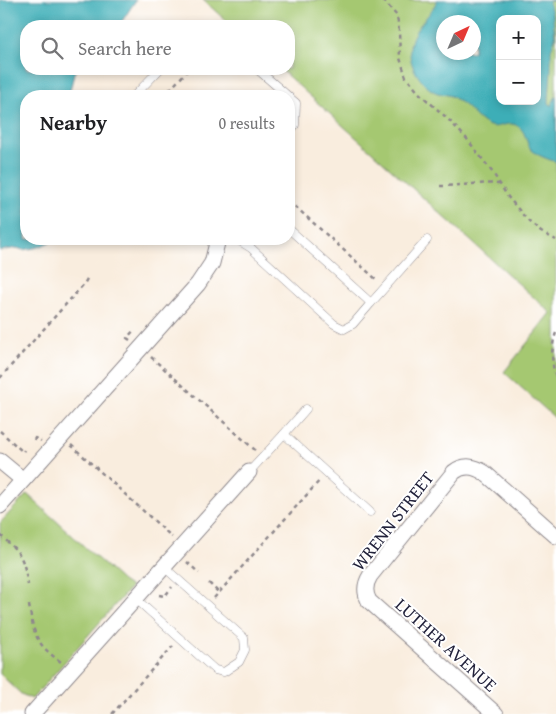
<!DOCTYPE html>
<html lang="en">
<head>
<meta charset="utf-8">
<style>
  body { margin:0; font-family:"Gentium Book Plus",serif; background:#f6f6f6; color:#202124 }
  .controls { position:absolute; right:15px; top:15px; display:grid; overflow:hidden; border-radius:10px; box-shadow:0 2px 8px #0003 }
  .controls button { width:45px; height:45px; display:grid; place-items:center; padding:0; border:0; border-bottom:1px solid #e0e0e0; background:#fff; color:#202124; font:25px sans-serif }
  .compass { position:absolute; left:436px; top:15px; width:45px; height:45px; border-radius:50%; background:#fff; box-shadow:0 2px 8px #0003; rotate:44deg }
  .list { margin:0; padding:0; list-style:none }
  h2 { display:flex; justify-content:space-between; align-items:center; height:65px; margin:0; padding:0 20px; font-size:21px }
  h2 small { font-size:16px; font-weight:400; color:#757577 }
  .icon { flex:none; width:28px; height:28px; fill:none; stroke:currentColor; stroke-width:2; stroke-linecap:round; stroke-linejoin:round }
  .map { position:relative; flex:none; width:556px; height:714px; overflow:hidden }
  .search { position:absolute; background:#fff; box-shadow:0 2px 8px #0003; left:20px; top:20px; width:275px; height:55px; display:flex; align-items:center; gap:12px; box-sizing:border-box; padding:0 18px; border-radius:20px; color:#757577; font-size:19px }
  .panel { position:absolute; background:#fff; box-shadow:0 2px 8px #0003; left:20px; top:90px; width:275px; height:155px; border-radius:20px }
  .map>svg:first-child { display:block }
  .green { fill:#a5c871; stroke:#647556; fill-rule:evenodd }
  .water { fill:#3daeb7; stroke:#306879; fill-rule:evenodd }
  .lines { fill:none; stroke-linecap:round; stroke-linejoin:round }
  .service-casing { stroke:#8e888c; stroke-width:9 }
  .minor-casing { stroke:#8e888c; stroke-width:17 }
  .path { stroke:#8e888c; stroke-width:2.5; stroke-dasharray:4 4; stroke-linecap:butt }
  .service { stroke:#fff; stroke-width:8 }
  .minor { stroke:#fff; stroke-width:15 }
  .labels { text-anchor:middle; stroke-width:4; stroke-linejoin:round; paint-order:stroke }
  .street-label { font-size:18px; fill:#22223b; stroke:#fff }
</style>
</head>
<body>
<div class="map">
<svg width="556" height="714" viewBox="0 0 556 714">
  <rect width="100%" height="100%" fill="#fff"/>
  <filter id="ink" filterUnits="userSpaceOnUse"><feTurbulence type="fractalNoise" baseFrequency=".02" numOctaves="2"/><feDisplacementMap in="SourceGraphic" scale="10" xChannelSelector="R" yChannelSelector="G"/><feConvolveMatrix kernelMatrix="1 2 1 2 8 2 1 2 1" color-interpolation-filters="sRGB"/></filter>
  <filter id="wash" filterUnits="userSpaceOnUse"><feTurbulence type="fractalNoise" baseFrequency=".0096" numOctaves="4" result="noise"/><feDisplacementMap in="SourceGraphic" scale="20" xChannelSelector="R" yChannelSelector="G"/><feGaussianBlur stdDeviation="1.12" result="paint"/><feColorMatrix in="noise" values="0 0 0 0 0 0 0 0 0 0 0 0 0 0 0 0 0 1.4 0 .05"/><feComposite in="paint" operator="in"/></filter>
  <g filter="url(#wash)">
    <rect width="100%" height="100%" fill="#f9edde"/>
    <g class="green">
      <path d="M203,0l353,1v418l-52,-47 47,-59 -271,-244h9v-43h-57zM500,19h37v82h-37zM444,22h30v30h-30z"/>
      <polygon points="27,494 122,581 131,587 32,699 21,694 0,674 0,523"/>
    </g>
    <g class="water">
      <polygon points="0,0 136,0 119,26 26,26 26,69 78,69 74,73 69,96 26,96 26,239 54,239 52,241 39,247 23,250 17,248 0,251"/>
      <path d="M437,0h119v4l-5,-4 -2,2 4,15 2,21 -4,12v19l-2,28v6l2,3 5,-10v66c-8,-3 -21,-7 -26,-14 -5,-8 -4,-18 -14,-23 -9,-4 -17,4 -26,1 -12,-4 -19,-17 -30,-24 -3,-2 -6,-4 -9,-6 -6,-2 -13,-2 -18,-5 -16,-10 -27,-32 -22,-49 4,-16 21,-27 26,-42zM500,19h37v82h-37zM444,22h30v30h-30z"/>
    </g>
  </g>
  <g filter="url(#ink)">
    <g class="lines">
      <defs>
        <g id="service">
          <polyline points="257,69 288,96"/>
          <polyline points="134,96 160,69"/>
          <polyline points="289,97 296,103 295,125 289,132"/>
          <polyline points="231,239 238,240 251,248 334,324 344,329 353,324 371,303 289,229"/>
          <polyline points="371,303 427,240"/>
          <polyline points="284,434 306,409"/>
          <polyline points="249,472 284,434 370,512"/>
          <polyline points="136,599 215,670 224,672 239,662 245,650 244,638 164,567"/>
        </g>
        <g id="minor">
          <polyline points="0,461 23,480"/>
          <polyline points="0,506 198,284 212,263 218,239"/>
          <polyline points="32,714 249,472"/>
          <path d="M496,714l-127,-113c-5,-9 -4,-17 1,-25l84,-104c10,-8 21,-6 31,1l71,63"/>
        </g>
      </defs>
      <use href="#service" class="service-casing"/>
      <use href="#minor" class="minor-casing"/>
      <g class="path">
        <polyline points="383,0 397,16 399,31 400,58 406,77 419,93 447,118 467,139 493,173 508,197 528,221 541,232 556,240"/>
        <polyline points="164,96 189,69"/>
        <path d="M440,186c20,0 40,-4 60,-2"/>
        <polyline points="289,201 377,280"/>
        <path d="M556,333c-5,13 -5,31 0,44"/>
        <polyline points="130,340 127,338 135,329"/>
        <polyline points="151,357 255,450"/>
        <polyline points="0,378 84,284 88,277"/>
        <polyline points="0,431 23,452 24,450"/>
        <polyline points="34,440 35,438 41,441"/>
        <polyline points="71,445 172,537"/>
        <path d="M0,535c22,19 23,22 28,50"/>
        <polyline points="187,562 199,573"/>
        <polyline points="209,583 219,593"/>
        <polyline points="159,595 165,596 172,587"/>
        <polyline points="214,598 321,479"/>
        <path d="M29,605c5,31 7,39 32,57"/>
        <polyline points="112,714 173,646"/>
      </g>
      <use href="#service" class="service"/>
      <use href="#minor" class="minor"/>
    </g>
  </g>
  <g class="labels">
    <g class="street-label">
      <text transform="translate(393 521) rotate(-52)" y="6">WRENN STREET</text>
      <text transform="translate(446 645) rotate(42)" y="6">LUTHER AVENUE</text>
    </g>
  </g>
</svg>
<div class="controls">
<button>+</button>
<button>−</button>
</div>
<svg class="compass" viewBox="-18 -18 36 36"><path d="M0-13l5 13h-10z" fill="#e53935"/><path d="M0 13l5-13h-10z" fill="#757577"/></svg>
<div class="search"><svg class="icon" aria-label="search" viewBox="0 0 24 24"><circle cx="10" cy="10" r="6"/><path d="M15 15l6 6"/></svg>Search here</div>
<section class="panel">
<h2>Nearby<small>0 results</small></h2>
<ul class="list">
</ul>
</section>
</div>
</body>
</html>
